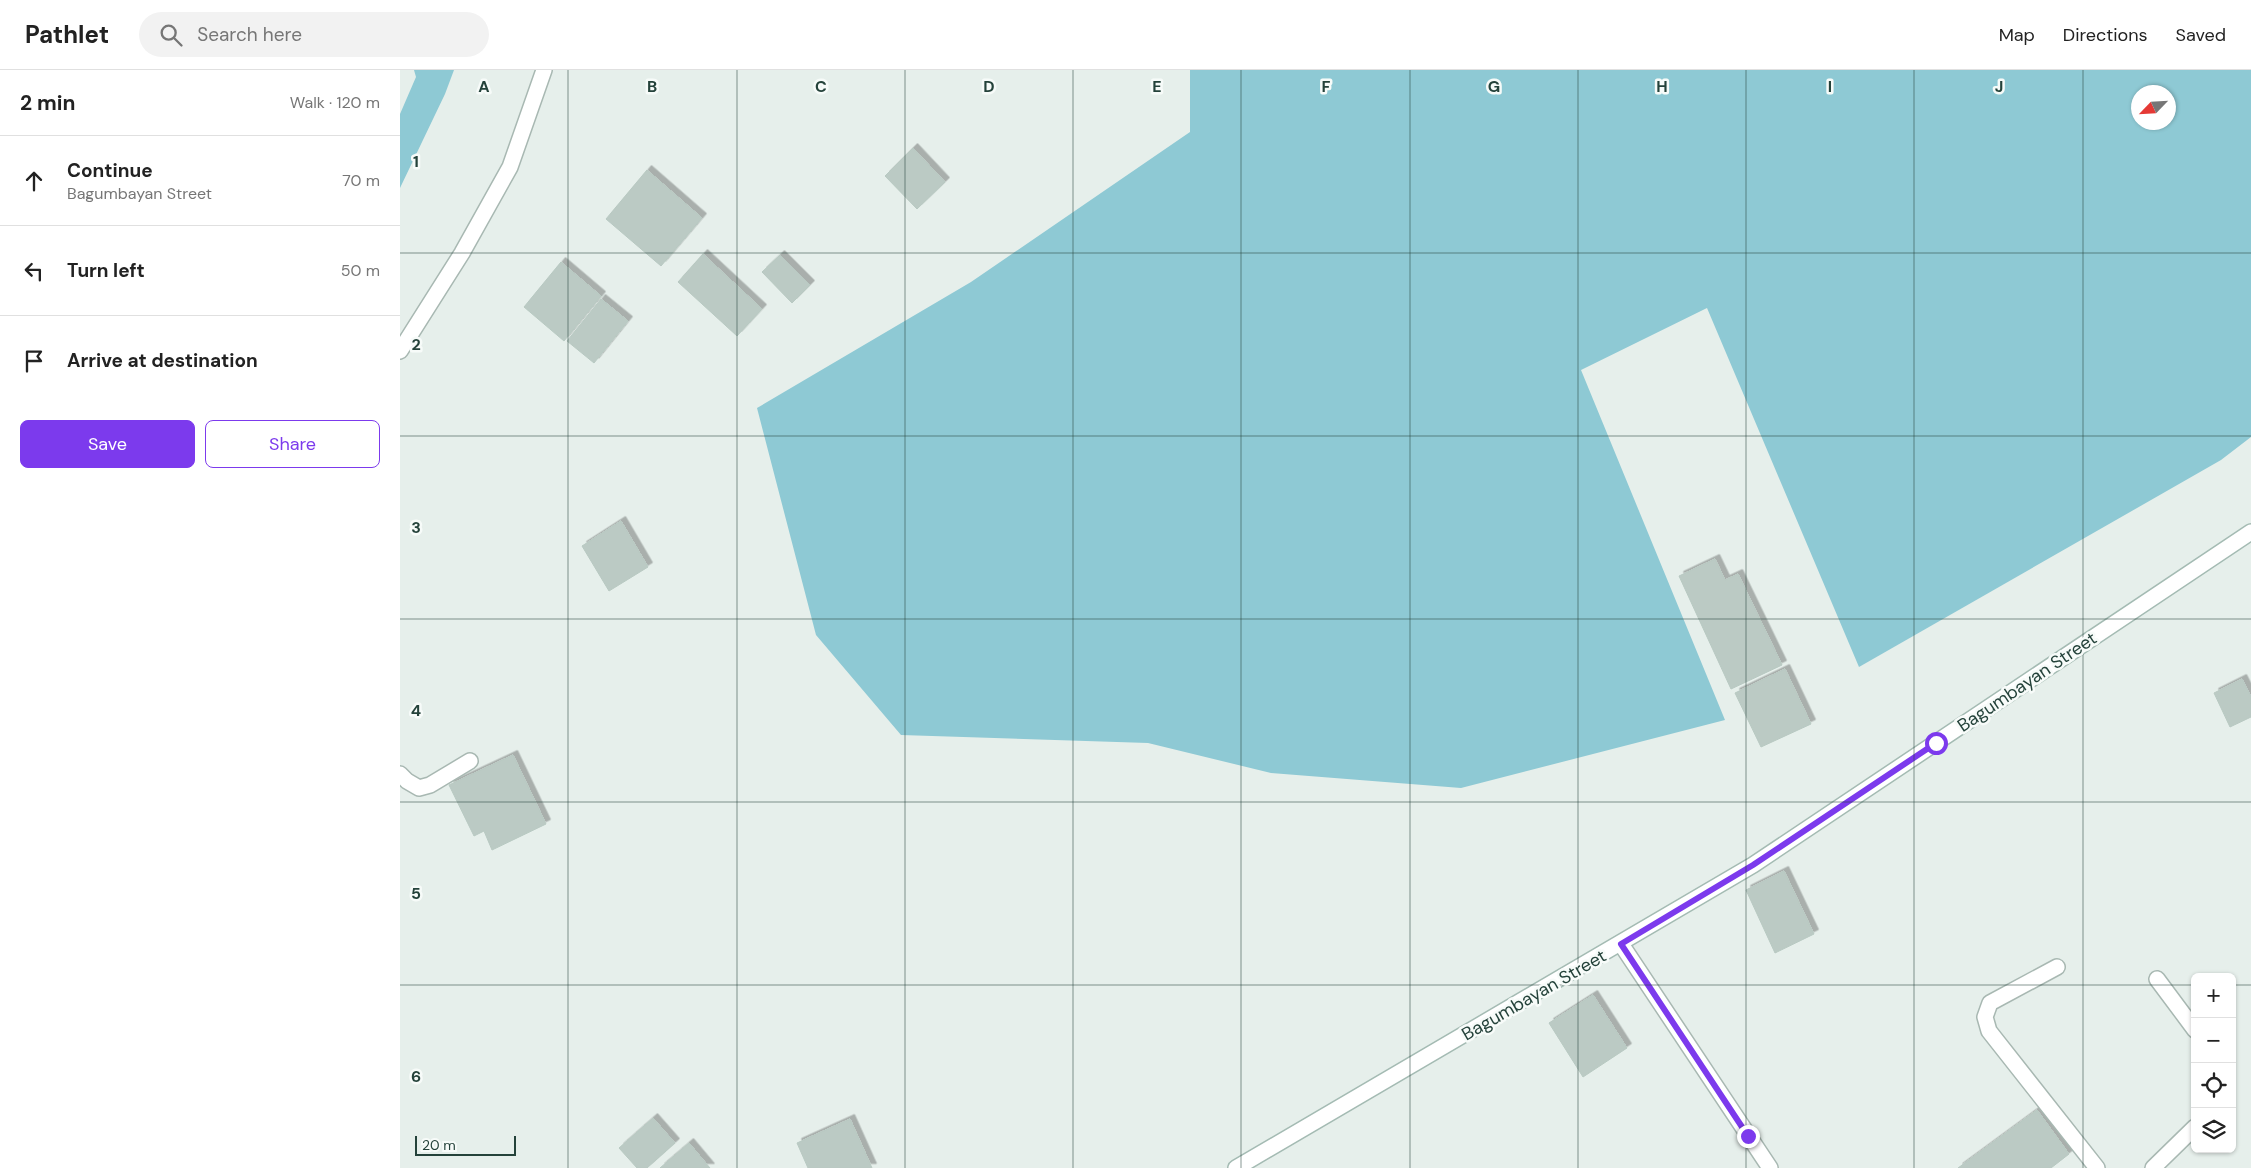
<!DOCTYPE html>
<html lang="en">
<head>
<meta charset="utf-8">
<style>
  body { margin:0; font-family:"DM Sans",sans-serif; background:#f2f2f2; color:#222 }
  .controls { position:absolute; right:15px; bottom:15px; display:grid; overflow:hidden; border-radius:8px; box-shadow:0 1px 4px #0004 }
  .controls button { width:45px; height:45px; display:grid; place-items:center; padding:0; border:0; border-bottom:1px solid #e0e0e0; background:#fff; color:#222; font:25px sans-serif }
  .compass { position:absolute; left:1731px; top:15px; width:45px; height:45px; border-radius:50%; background:#fff; box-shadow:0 1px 4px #0004; rotate:245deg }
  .scale { position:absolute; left:15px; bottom:12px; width:101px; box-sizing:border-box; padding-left:5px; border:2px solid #24423a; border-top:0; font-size:14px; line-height:18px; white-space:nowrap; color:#24423a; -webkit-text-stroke:4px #f7fbf9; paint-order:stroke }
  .stop { position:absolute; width:15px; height:15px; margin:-11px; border:4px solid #7c3aed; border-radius:50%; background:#fff }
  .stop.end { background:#7c3aed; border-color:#fff; box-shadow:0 1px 5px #0008 }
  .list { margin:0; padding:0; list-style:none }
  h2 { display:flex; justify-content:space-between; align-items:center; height:65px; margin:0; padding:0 20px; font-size:21px }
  h2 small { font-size:16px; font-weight:400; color:#767676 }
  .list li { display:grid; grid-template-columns:32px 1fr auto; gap:15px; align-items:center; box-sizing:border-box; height:90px; padding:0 20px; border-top:1px solid #e0e0e0 }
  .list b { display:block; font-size:19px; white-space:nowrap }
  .list p { margin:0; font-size:16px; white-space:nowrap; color:#767676 }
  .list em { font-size:16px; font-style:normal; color:#767676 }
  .actions { display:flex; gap:10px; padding:15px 20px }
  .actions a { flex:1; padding:11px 0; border:1px solid #7c3aed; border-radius:8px; text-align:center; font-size:18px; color:#7c3aed }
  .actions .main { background:#7c3aed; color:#fff }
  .icon { flex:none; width:28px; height:28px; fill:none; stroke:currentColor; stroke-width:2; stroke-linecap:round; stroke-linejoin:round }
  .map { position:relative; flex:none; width:1851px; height:1098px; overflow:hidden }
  header { display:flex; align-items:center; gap:30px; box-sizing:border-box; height:70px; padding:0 25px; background:#fff; border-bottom:1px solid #e0e0e0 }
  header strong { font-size:24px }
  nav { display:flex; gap:28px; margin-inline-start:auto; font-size:18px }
  .search { width:350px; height:45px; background:#f2f2f2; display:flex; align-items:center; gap:12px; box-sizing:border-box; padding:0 18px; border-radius:28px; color:#767676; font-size:19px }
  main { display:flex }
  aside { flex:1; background:#fff }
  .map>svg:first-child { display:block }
  .water { fill:#8ec9d4; fill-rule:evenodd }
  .building { fill:#bbcac4; stroke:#b8c9c2; filter:url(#shadow) }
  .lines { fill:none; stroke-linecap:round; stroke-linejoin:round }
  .minor-casing { stroke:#a8b8b2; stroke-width:18 }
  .secondary-casing { stroke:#a4bbb3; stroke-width:18 }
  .minor { stroke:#fff; stroke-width:15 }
  .secondary { stroke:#fff; stroke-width:15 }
  .route { stroke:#7c3aed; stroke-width:6 }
  .grid { fill:none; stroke:#24423a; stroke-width:1; stroke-opacity:0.55 }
  .labels { text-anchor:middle; stroke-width:5; stroke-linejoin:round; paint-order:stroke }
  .street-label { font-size:18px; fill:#24423a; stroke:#f7fbf9 }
  .grid-label { font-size:16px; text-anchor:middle; font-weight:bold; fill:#24423a; stroke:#f7fbf9; stroke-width:5; stroke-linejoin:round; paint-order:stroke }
</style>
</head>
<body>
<header>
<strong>Pathlet</strong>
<div class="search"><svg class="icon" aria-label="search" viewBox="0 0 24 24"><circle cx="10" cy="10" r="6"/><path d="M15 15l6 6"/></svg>Search here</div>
<nav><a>Map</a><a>Directions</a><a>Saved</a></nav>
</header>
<main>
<aside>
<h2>2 min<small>Walk · 120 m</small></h2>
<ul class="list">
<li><svg class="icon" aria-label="ahead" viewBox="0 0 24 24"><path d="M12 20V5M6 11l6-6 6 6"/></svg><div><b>Continue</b><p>Bagumbayan Street</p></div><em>70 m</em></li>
<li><svg class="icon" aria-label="left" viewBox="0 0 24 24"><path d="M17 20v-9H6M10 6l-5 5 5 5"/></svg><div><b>Turn left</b></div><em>50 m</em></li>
<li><svg class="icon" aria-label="arrive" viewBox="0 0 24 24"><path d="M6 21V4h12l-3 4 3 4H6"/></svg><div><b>Arrive at destination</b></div></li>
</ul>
<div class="actions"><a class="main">Save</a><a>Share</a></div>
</aside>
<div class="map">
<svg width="1851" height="1098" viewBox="0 0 1851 1098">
  <defs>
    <filter id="shadow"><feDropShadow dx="4.5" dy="-4.5" stdDeviation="0" flood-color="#0004"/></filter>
  </defs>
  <rect width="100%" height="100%" fill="#e6efeb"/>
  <g class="water">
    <polygon points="14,0 54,0 45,24 0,118 0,44 16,7"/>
    <path d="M790,0h1061v367l-30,23 -362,207 -152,-359 -126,62 144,350 -264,68 -190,-15 -123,-30 -247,-8 -85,-100 -59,-227 214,-126 219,-150zM1738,22h30v30h-30z"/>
  </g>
  <g class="building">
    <polygon points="513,78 545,112 517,139 485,106"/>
    <polygon points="247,100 302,148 261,196 206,149"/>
    <polygon points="303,184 362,239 337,266 278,212"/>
    <polygon points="380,185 410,215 392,233 362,202"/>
    <polygon points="161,192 201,226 164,271 124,237"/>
    <polygon points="201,229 228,251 194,293 167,271"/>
    <polygon points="221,451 248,497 209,521 182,476"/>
    <polygon points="1315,489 1325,510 1338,504 1382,595 1331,619 1279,506"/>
    <polygon points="1385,599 1411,654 1361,677 1335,623"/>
    <polygon points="1842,609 1851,627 1851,647 1830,657 1814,623"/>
    <polygon points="113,685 146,754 92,780 84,761 74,766 49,715"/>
    <polygon points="1384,801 1414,864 1375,883 1346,820"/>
    <polygon points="1193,925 1227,978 1183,1007 1149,953"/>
    <polygon points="1637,1040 1669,1084 1651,1098 1558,1098"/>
    <polygon points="253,1048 275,1073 247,1098 237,1098 219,1078"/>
    <polygon points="450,1049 472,1098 408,1098 397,1073"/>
    <polygon points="289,1073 310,1098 260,1098"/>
  </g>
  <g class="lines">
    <defs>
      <g id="minor">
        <polyline points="0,281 62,183 110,97 144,0"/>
        <polyline points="0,704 7,711 19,718 30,715 70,691"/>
        <polyline points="1221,874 1370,1098"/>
        <polyline points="1657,897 1590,933 1585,947 1589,961 1697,1098"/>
        <polyline points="1757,909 1795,960"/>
        <polyline points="1753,1098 1795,1057"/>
      </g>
      <polyline id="secondary" points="836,1098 1353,795 1851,462"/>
    </defs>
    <use href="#minor" class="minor-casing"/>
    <use href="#secondary" class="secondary-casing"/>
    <use href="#minor" class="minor"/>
    <use href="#secondary" class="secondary"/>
  </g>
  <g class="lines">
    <polyline class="route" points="1348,1066 1221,874 1353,795 1536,673"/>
  </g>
  <path class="grid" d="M168,0v1098M337,0v1098M505,0v1098M673,0v1098M841,0v1098M1010,0v1098M1178,0v1098M1346,0v1098M1514,0v1098M1683,0v1098M0,183h1851M0,366h1851M0,549h1851M0,732h1851M0,915h1795M1832,915h19"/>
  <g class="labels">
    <g class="street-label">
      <text transform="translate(1627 612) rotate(-34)" y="6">Bagumbayan Street</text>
      <text transform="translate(1134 925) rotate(-30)" y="6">Bagumbayan Street</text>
    </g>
  </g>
  <g class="grid-label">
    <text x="84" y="22">A</text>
    <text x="252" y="22">B</text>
    <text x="421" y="22">C</text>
    <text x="589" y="22">D</text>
    <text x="757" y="22">E</text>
    <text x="926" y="22">F</text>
    <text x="1094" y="22">G</text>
    <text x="1262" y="22">H</text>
    <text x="1430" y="22">I</text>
    <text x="1599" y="22">J</text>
    <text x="16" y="97">1</text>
    <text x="16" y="280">2</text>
    <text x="16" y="463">3</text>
    <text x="16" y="646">4</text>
    <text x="16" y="829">5</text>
    <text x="16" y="1012">6</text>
  </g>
</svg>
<div class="controls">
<button>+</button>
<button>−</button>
<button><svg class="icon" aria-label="locate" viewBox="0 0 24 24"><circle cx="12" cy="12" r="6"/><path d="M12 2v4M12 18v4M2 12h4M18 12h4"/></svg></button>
<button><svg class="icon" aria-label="layers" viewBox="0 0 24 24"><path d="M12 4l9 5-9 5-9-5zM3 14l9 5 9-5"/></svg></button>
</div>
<svg class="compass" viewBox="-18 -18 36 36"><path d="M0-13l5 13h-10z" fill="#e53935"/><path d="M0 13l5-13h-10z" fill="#767676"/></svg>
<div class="scale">20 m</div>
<div class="stop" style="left:1536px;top:673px"></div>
<div class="stop end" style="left:1348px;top:1066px"></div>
</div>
</main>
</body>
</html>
